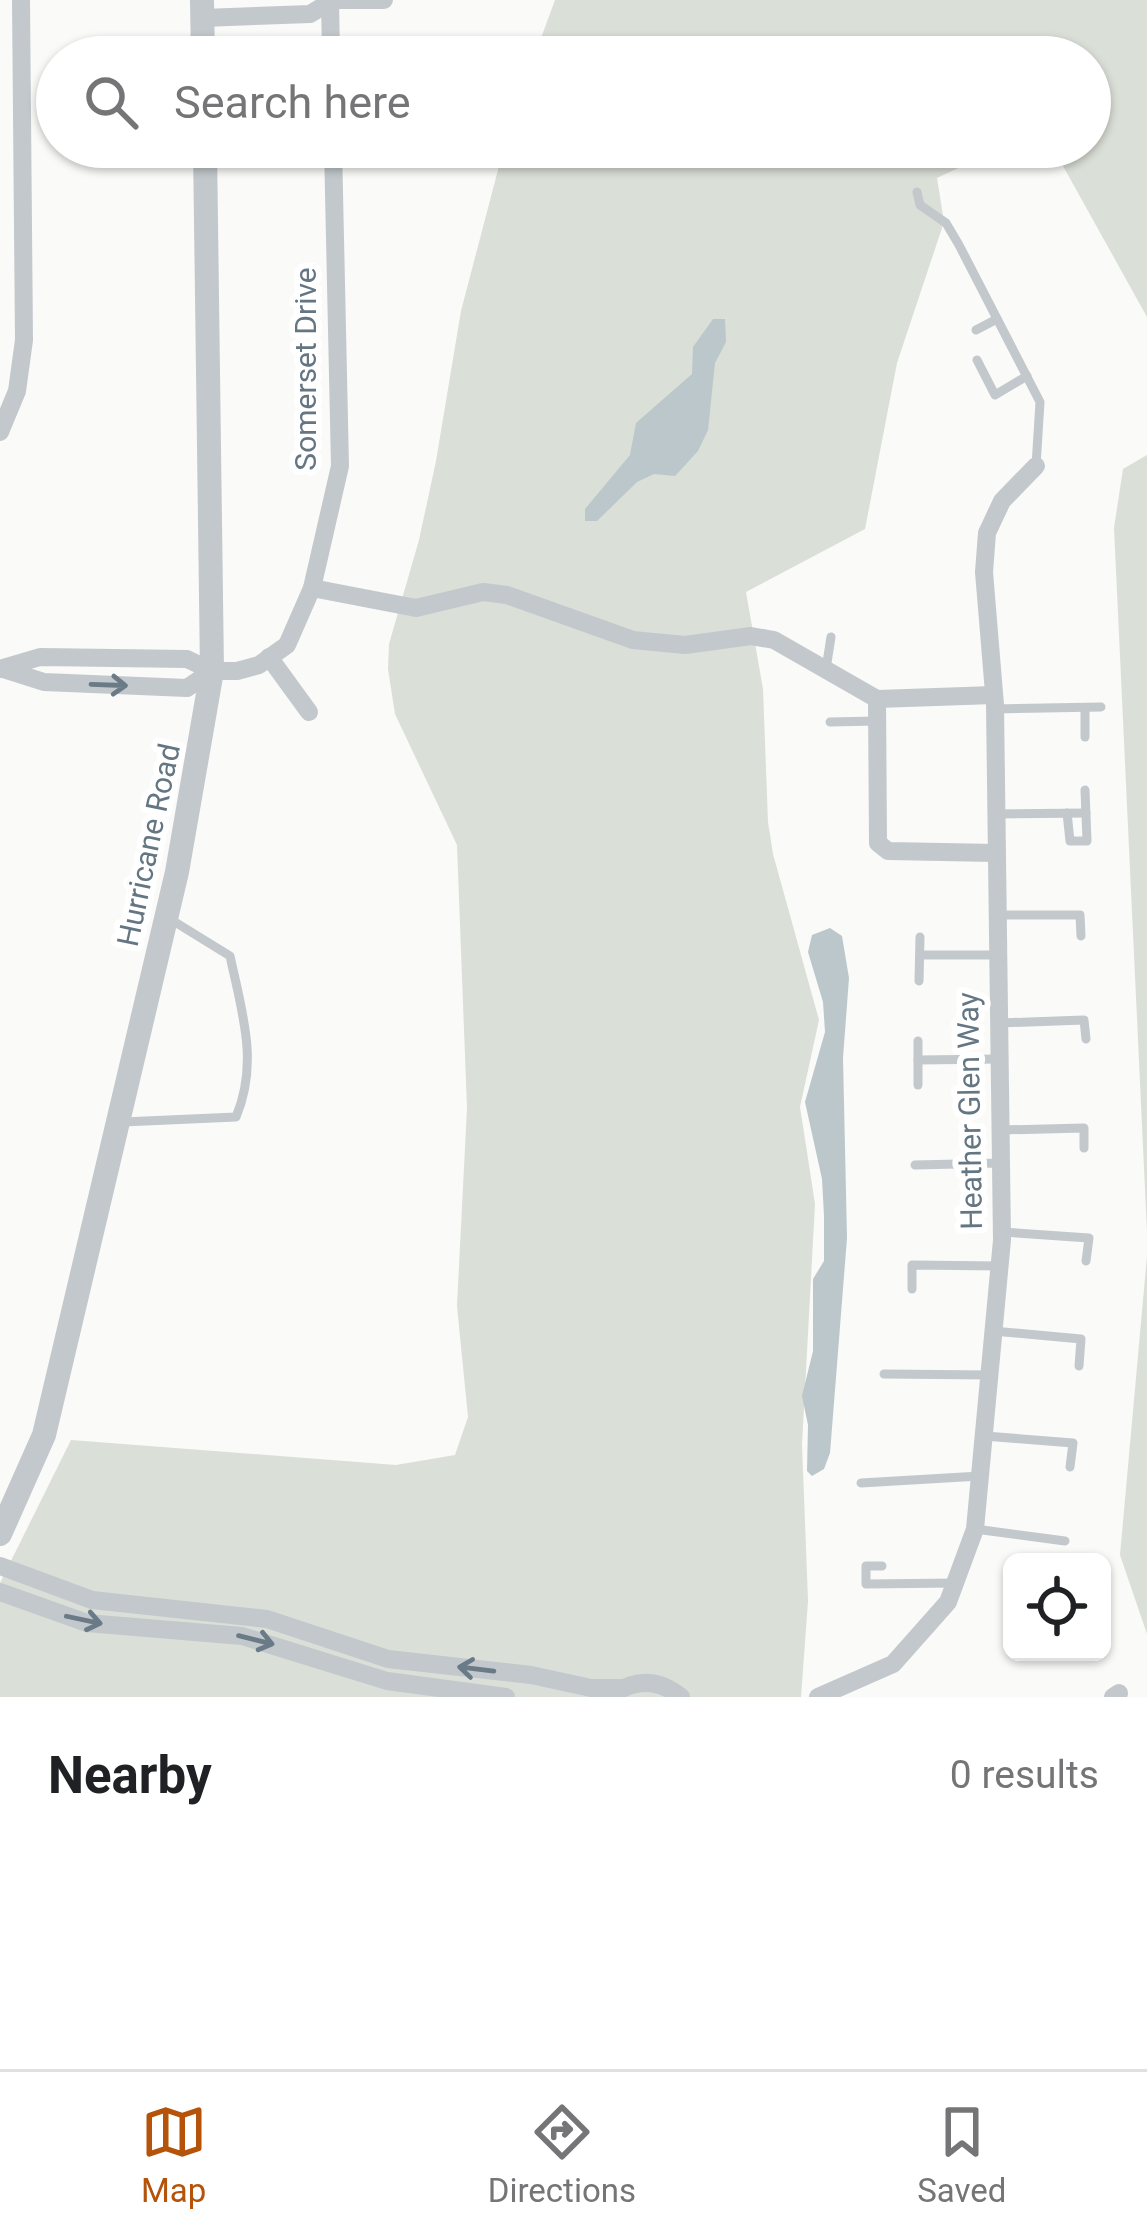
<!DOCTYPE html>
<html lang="en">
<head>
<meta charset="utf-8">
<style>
  body { margin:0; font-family:Roboto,sans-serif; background:#f6f6f6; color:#202124 }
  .controls { position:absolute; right:36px; bottom:36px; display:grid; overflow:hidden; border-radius:18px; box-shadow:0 3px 9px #0004 }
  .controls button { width:108px; height:108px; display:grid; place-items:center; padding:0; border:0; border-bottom:3px solid #e0e0e0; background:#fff; color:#202124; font:60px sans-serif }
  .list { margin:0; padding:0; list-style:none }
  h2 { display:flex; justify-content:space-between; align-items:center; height:156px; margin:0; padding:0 48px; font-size:51px }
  h2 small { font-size:39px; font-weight:400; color:#757577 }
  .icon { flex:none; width:66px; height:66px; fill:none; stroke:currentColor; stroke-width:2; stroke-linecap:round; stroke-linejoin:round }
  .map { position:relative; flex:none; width:1147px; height:1697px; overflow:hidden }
  .search { position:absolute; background:#fff; box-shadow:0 3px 9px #0004; left:36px; right:36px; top:36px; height:132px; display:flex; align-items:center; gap:30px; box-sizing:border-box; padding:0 42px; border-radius:66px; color:#757577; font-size:45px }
  .sheet { height:372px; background:#fff }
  nav { display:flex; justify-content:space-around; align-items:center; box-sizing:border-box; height:168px; border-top:3px solid #e0e0e0; background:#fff; font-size:33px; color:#757577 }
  nav a { display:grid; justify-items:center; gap:6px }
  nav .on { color:#b45309 }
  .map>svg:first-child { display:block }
  .green { fill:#dadfd7 }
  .water { fill:#bbc7cb }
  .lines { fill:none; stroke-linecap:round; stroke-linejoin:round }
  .service { stroke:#c3c8cc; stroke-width:9 }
  .minor { stroke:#c3c8cc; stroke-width:18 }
  .tertiary { stroke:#c3c8cc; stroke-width:24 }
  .oneway { stroke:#6a7a87 }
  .labels { text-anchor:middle; stroke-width:12; stroke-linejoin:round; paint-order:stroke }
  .street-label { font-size:30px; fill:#657683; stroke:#fff }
</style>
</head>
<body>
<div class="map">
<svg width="1147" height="1697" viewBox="0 0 1147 1697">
  <rect width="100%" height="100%" fill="#fafaf8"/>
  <g class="green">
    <polygon points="555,0 1147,0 1147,317 1053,148 992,152 937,178 944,222 897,363 865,529 746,592 763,689 768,822 773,854 819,1020 800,1107 815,1204 802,1444 808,1601 801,1697 0,1697 0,1583 71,1440 396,1465 455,1455 468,1417 457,1306 467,1108 457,845 395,714 388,669 389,644 419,540 436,461 461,311 504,147 1090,147 1090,57 534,57"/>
    <polygon points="1147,455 1147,1232 1114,528 1123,469"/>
    <polygon points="1147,1256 1147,1634 1120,1555"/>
  </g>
  <g class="water">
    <polygon points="713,319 725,319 726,342 715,363 708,430 698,451 675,476 654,474 637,482 597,521 585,521 585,509 630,455 636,423 692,374 693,347"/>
    <polygon points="830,928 842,936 849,978 843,1058 847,1238 830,1453 824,1469 812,1476 807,1471 808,1425 802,1396 813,1351 813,1279 824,1261 824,1216 822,1179 805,1102 825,1032 823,1002 808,952 812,935"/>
  </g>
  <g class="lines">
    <g class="service">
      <polyline points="917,192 920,205 946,223 959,245 1040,402 1036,466"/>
      <polyline points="976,330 997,319"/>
      <polyline points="977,360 995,395 1027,376"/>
      <polyline points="826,669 831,637"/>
      <polyline points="1085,708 1085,737"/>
      <polyline points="995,709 1101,707"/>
      <polyline points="830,722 876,721"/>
      <polyline points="1067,813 1070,841 1087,841 1085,790"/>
      <polyline points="997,814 1086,813"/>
      <polyline points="998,915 1080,915 1081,936"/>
      <polyline points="920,955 998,955"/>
      <polyline points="919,981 920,937"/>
      <polyline points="999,1023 1084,1020 1086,1039"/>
      <polyline points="918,1060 1000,1059"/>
      <polyline points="918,1085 918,1041"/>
      <path d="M123,1122l113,-5c23,-54 6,-105 -6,-161l-60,-37"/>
      <polyline points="1001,1130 1084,1128 1084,1148"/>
      <polyline points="915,1165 1001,1163"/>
      <polyline points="1002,1232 1089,1238 1086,1261"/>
      <polyline points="912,1289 912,1265 1000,1266"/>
      <polyline points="993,1331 1081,1339 1079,1366"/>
      <polyline points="884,1374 990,1375"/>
      <polyline points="985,1436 1073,1443 1070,1467"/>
      <polyline points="861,1483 980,1476"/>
      <polyline points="975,1529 1065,1541"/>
      <polyline points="882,1566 866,1566 866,1584 956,1583"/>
    </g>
    <g class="minor">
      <polyline points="326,0 384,0"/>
      <polyline points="330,0 331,57"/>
      <polyline points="203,18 310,14 330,2"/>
      <polyline points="0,432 17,391 24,340 21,0"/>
      <polyline points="312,588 416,608 483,592 507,595 633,640 685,645 751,636 774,640 877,699 994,695"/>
      <polyline points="269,657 309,712"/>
      <polyline points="0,669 40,657 187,659 212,671 237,671 259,665 287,645 312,588 340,466 333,147"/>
      <polyline points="3,669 44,682 187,688 212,671"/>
      <polyline points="877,699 878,843 888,851 996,853"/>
      <polyline points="0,1566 92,1600 267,1619 388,1659 531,1675 591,1688 621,1688"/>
      <polyline points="0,1592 87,1623 242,1636 387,1681 506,1697"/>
      <path d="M615,1693c23,-15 45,-13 66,4"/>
      <polyline points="818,1697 893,1664 948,1602 975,1529 1002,1240 995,705 984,572 987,533 1002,501 1036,466"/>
      <polyline points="1113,1697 1119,1693"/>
    </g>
    <g class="tertiary">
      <polyline points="202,0 203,57"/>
      <polyline points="0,1534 44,1435 177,872 212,671 205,147"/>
    </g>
  </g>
  <defs><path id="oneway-shaft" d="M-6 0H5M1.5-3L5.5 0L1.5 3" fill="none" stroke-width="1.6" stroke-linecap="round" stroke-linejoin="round" transform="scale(3)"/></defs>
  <g class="oneway">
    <use href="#oneway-shaft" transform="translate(109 685) rotate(2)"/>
    <use href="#oneway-shaft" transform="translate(84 1620) rotate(12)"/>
    <use href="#oneway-shaft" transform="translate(256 1640) rotate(14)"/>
    <use href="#oneway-shaft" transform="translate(476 1669) rotate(-173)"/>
  </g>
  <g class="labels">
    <g class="street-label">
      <text transform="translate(306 369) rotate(-90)" y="10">Somerset Drive</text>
      <text transform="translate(149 845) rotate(-78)" y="10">Hurricane Road</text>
      <text transform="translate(970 1111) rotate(-91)" y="10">Heather Glen Way</text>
    </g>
  </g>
</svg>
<div class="controls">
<button><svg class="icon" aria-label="locate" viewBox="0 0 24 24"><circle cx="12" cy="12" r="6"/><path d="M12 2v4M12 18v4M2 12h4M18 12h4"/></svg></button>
</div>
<div class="search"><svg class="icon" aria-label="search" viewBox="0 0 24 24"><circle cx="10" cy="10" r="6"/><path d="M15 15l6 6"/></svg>Search here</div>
</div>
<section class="sheet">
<h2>Nearby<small>0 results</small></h2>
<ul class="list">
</ul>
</section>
<nav>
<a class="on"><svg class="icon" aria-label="map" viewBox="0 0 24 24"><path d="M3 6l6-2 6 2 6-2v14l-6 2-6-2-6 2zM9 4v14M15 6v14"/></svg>Map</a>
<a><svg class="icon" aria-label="directions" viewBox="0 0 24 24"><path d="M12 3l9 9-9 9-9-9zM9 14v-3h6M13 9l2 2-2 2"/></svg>Directions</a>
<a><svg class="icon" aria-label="saved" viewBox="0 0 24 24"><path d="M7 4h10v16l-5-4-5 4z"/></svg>Saved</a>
</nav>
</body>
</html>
